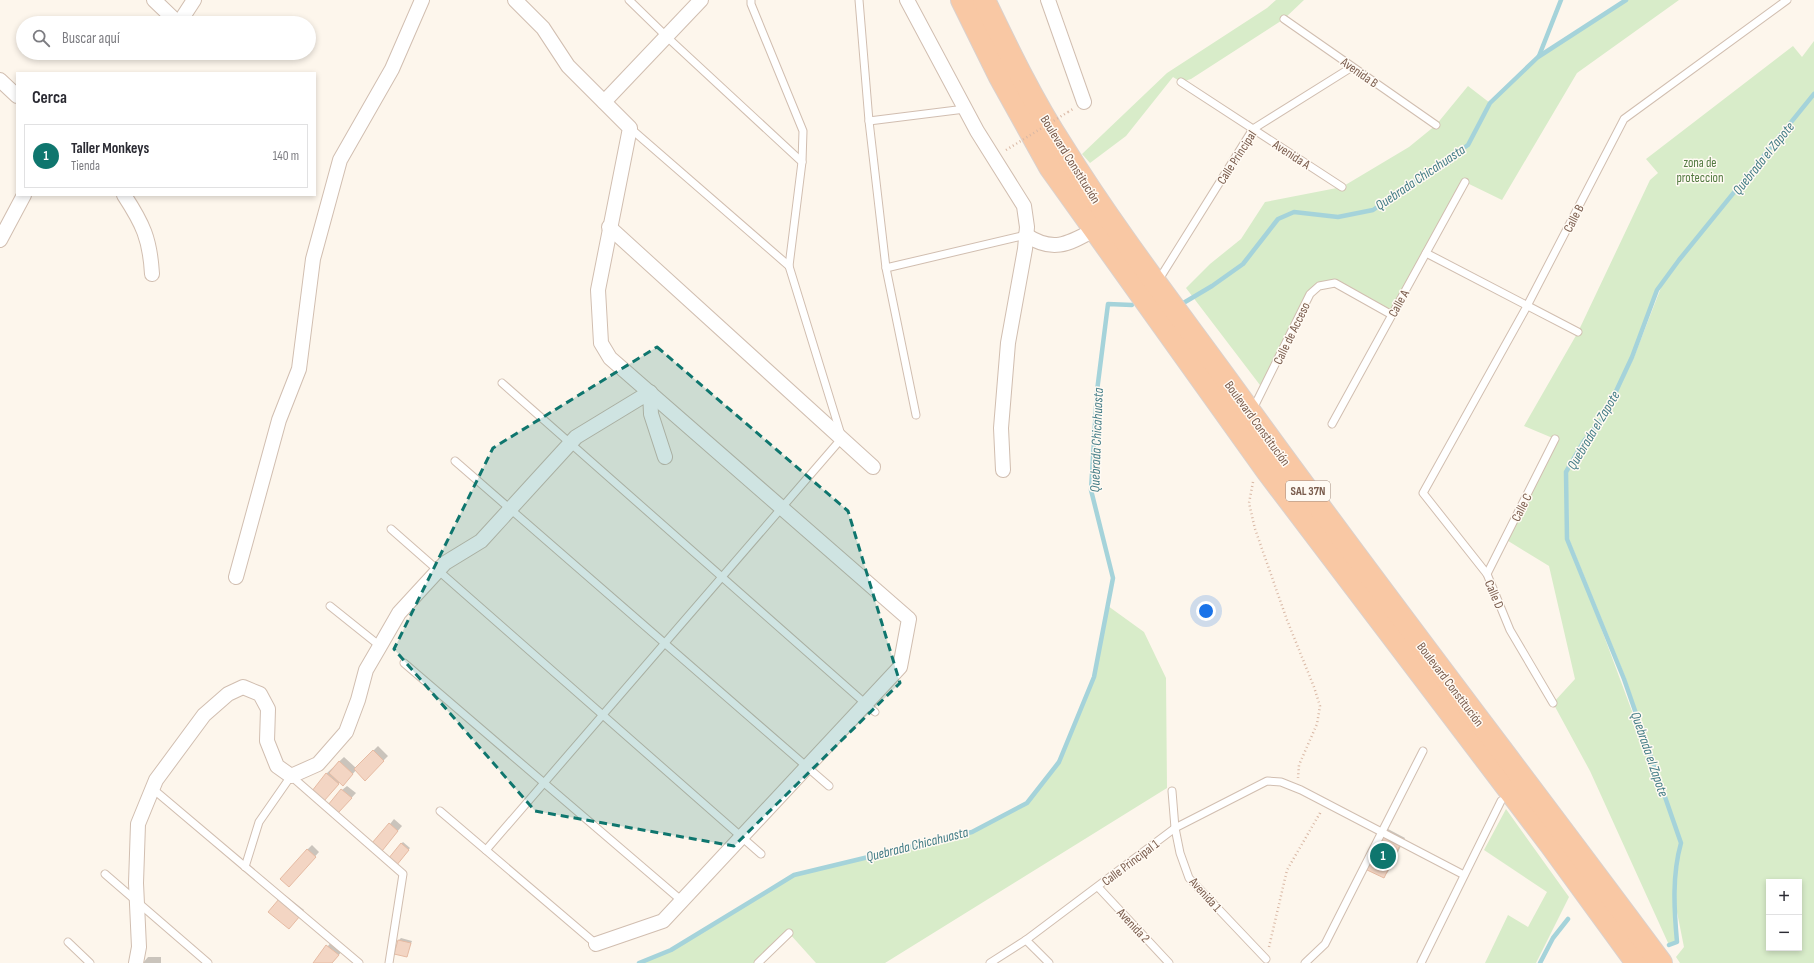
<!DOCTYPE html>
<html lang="es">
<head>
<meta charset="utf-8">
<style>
  body { margin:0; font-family:"Sofia Sans Condensed",sans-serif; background:#f7f7f7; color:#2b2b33 }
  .controls { position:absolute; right:12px; bottom:12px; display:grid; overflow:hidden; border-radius:0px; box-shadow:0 2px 6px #0003 }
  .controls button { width:36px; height:36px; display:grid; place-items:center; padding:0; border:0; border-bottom:1px solid #e1e1e2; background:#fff; color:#2b2b33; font:20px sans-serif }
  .you { position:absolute; left:1206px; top:611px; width:14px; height:14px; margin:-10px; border:3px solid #fff; border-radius:50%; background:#1a73e8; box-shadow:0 0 0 6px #1a73e833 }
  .badge { display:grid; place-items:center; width:26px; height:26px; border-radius:50%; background:#0f766e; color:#fff; font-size:13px; font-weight:700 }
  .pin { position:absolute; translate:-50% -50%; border:2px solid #fff; box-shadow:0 1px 4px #0006 }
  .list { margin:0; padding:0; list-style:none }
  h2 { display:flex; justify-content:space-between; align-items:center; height:52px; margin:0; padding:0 16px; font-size:17px }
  h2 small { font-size:13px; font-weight:400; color:#7c7c81 }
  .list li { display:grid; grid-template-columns:26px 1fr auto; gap:12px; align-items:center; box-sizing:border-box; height:64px; margin:0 8px 8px; padding:0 8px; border:1px solid #e1e1e2; border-radius:0px }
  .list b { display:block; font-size:15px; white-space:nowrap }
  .list p { margin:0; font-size:13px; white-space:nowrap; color:#7c7c81 }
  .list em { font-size:13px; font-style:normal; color:#7c7c81 }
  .icon { flex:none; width:22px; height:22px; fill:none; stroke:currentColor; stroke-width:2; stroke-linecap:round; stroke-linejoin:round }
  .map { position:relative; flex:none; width:1814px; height:963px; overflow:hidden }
  .search { position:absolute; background:#fff; box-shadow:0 2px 6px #0003; left:16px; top:16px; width:300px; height:44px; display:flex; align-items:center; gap:10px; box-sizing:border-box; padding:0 14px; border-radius:22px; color:#7c7c81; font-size:15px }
  .panel { position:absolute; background:#fff; box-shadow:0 2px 6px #0003; left:16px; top:72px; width:300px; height:124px; border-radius:0px }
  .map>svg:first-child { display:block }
  .green { fill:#d8ecc9; fill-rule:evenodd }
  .shadow { fill:#0003 }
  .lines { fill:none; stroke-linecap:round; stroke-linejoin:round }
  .stream { stroke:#a5d3da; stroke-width:4.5 }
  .building { fill:#f3d5c3; stroke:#e6bba3 }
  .service-casing { stroke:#d1beb0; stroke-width:9 }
  .minor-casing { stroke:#d1beb0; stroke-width:16 }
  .trunk-casing { stroke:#dad1cd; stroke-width:24 }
  .path { stroke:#d9b8a5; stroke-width:2.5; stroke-dasharray:1 3; stroke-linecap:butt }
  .service { stroke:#fff; stroke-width:7 }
  .minor { stroke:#fff; stroke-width:14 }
  .trunk { stroke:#f9c8a4; stroke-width:22 }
  .path-bridge { stroke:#d9b8a5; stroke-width:2.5; stroke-dasharray:1 3; stroke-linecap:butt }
  .marked { fill:#0f766e; fill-opacity:0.2; stroke:#0f766e; stroke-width:3; stroke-dasharray:8 5; stroke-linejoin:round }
  .labels { text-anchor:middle; stroke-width:3; stroke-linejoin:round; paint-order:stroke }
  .shield { fill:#fffaf3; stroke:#a28b7f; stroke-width:1 }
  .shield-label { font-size:12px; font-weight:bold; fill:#7a5c4d }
  .street-label { font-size:13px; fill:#7a5c4d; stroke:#fffaf3 }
  .park-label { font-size:13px; fill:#537a41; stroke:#fffaf3 }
  .water-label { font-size:14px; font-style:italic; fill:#437c86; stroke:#fffaf3 }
</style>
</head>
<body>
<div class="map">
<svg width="1814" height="963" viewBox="0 0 1814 963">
  <rect width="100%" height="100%" fill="#fdf6ec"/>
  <g class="green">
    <polygon points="1276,0 1304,0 1284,19 1191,79 1181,82 1173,77 1126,136 1090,163 1082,154 1167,73 1267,8"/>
    <polygon points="1626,0 1679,0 1577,73 1502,200 1465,182 1392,315 1335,283 1319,286 1310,294 1263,389 1186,288 1210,264 1241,239 1265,202 1342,187 1409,147 1436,125 1468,86 1490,103 1538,57"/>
    <path d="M1814,41v922h-134l-4,-6 8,-10 -8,-40 1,35 -8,3 -79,-174 -37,-68 22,-24 -26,-113 -44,-27 50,-100 -31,-13 54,-94 72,-152 8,-7 -12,-14 147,-113 9,11zM1662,285l-28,72 -19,40 17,-40 25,-67zM1568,496l1,43 57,140 49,148 -107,-288zM1769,882h30v66h-30z"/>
    <polygon points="1108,606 1144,632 1166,678 1167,788 885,963 816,963 789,933 758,963 639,963 671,949 794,875 972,832 1026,803 1059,762 1094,677"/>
    <polygon points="1506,809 1569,897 1536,963 1485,963 1508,915 1528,927 1547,892 1484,850"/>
  </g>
  <g class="shadow">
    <polygon points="378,746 388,756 365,779 356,770 348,780 340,782 329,795 326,774 344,757 356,768"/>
    <polygon points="347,786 356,793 343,807 342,790"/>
    <polygon points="394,819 402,826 386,845 390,824"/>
    <polygon points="1388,829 1405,838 1388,872 1383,877 1383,834"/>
    <polygon points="403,842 410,848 398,862 401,844"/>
    <polygon points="312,845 319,852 293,881 307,850"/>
    <polygon points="285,895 304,910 293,923 280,900"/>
    <polygon points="401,938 412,941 406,956 399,940"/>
    <polygon points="332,941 343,950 332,963 314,963"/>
    <polygon points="148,957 161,957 161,963 143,963"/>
  </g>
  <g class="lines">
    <g class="stream">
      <polyline points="1539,56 1561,0"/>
      <polyline points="1180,305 1212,286 1243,264 1278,219 1294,212 1338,217 1373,210 1468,145 1490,103 1538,57 1626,0"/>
      <path d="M1669,945l8,-3c-3,-33 -5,-67 4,-99l-57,-164 -57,-140 -1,-67 18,-31 20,-24 28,-60 25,-67 22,-30 135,-166"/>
      <polyline points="639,963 671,950 794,875 972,832 1027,803 1059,762 1094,677 1113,578 1091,490 1097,391 1108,304 1132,305"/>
      <polyline points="1540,963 1553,938 1568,919"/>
    </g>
  </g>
  <g class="building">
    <polygon points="373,750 384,761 365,781 354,769"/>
    <polygon points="339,761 353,774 343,786 329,773"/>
    <polygon points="326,773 339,784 324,801 312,791"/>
    <polygon points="341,789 352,798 338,813 328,805"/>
    <polygon points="389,823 398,831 382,851 372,843"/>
    <polygon points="1383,833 1401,843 1384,878 1365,869"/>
    <polygon points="401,843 409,850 396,866 388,859"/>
    <polygon points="307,849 316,857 289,887 280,879"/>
    <polygon points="279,899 300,916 289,929 268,912"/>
    <polygon points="398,940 411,943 407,957 394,954"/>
    <polygon points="326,945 339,955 332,963 313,963"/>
  </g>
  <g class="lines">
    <defs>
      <g id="service">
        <polyline points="629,0 667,37 802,162"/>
        <polyline points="859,0 869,121 886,268 916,415"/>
        <polyline points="1284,19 1436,125"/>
        <polyline points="1181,82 1342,187"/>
        <polyline points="869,121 965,109"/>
        <polyline points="630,128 789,266"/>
        <polyline points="1426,253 1578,332"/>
        <polyline points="886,268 1026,235"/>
        <polyline points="1158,281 1253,129 1352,67"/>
        <polyline points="502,383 875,712"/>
        <polyline points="1253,409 1310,294 1319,286 1335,283 1392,315"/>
        <polyline points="1332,424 1465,182"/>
        <polyline points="455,461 829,786"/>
        <polyline points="391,529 761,854"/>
        <polyline points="1487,574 1555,439"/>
        <polyline points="330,606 380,646"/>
        <polyline points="404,663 682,901"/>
        <polyline points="1553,703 1510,630 1487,574 1423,493 1526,308 1624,119 1787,0"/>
        <polyline points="153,789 359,963"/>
        <polyline points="1172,791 1175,828 1180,853 1189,878 1266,959"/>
        <polyline points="440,811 596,944"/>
        <polyline points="486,850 842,438 789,266 802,162 803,131 751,4 751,0"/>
        <polyline points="245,867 259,822 291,776 403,874 389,963"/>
        <polyline points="105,874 208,963"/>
        <polyline points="1098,887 1169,963"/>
        <polyline points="1026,940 1049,963"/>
        <polyline points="68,942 90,963"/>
        <polyline points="758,963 789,933"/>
        <polyline points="990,963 1026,940 1175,828 1267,781 1281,782 1301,790 1464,875"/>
        <polyline points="1305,963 1325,944 1423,751"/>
        <polyline points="1421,963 1501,801"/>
      </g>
      <g id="minor">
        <polyline points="154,0 178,23"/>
        <polyline points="515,0 543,28 568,66 630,128 598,290 601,343 610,358 909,619 900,667 663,921 596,944"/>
        <polyline points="907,0 977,131 1024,206 1027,227 1025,249 1008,343 1001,428 1003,470"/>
        <polyline points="1048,0 1084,102"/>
        <polyline points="179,23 194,0"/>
        <polyline points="0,80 17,96"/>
        <polyline points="604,102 701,0"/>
        <path d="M124,195c19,29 26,44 28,79"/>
        <polyline points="609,227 873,467"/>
        <path d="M1026,235c27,18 42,9 68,-5"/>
        <polyline points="0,240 24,195"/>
        <polyline points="236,577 279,420 299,369 313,259 340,160 392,69 422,0"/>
        <polyline points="136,963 139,947 136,883 138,824 156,780 204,715 228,694 243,687 260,694 268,709 267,741 277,766 291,776 318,764 346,732 358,700 366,670 380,646 399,613 445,563 481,541 576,437 650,392 651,414 665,457"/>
      </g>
      <g id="trunk">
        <polyline points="962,0 1000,77 1050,167 1268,472 1551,845 1637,963"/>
        <path d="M984,0c24,50 48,100 78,146 54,87 118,169 178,252 137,190 281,376 421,565"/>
      </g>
    </defs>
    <use href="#service" class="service-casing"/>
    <use href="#minor" class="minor-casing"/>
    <use href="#trunk" class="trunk-casing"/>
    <g class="path">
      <polyline points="1068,112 1073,109"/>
      <polyline points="1253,482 1249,503 1255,529 1287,620 1314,687 1320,706 1317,724 1299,765 1298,778"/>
      <polyline points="1269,947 1287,870 1320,813 1320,811"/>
    </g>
    <use href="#service" class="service"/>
    <use href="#minor" class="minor"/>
    <use href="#trunk" class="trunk"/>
    <polyline class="path-bridge" points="1006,150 1068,112"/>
  </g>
  <path class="marked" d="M657,347l191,164 52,172 -166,163 -199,-35 -141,-162 99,-201z"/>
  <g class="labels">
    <rect class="shield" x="1286" y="481" width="44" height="20" rx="3"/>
    <g class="shield-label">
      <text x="1308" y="495">SAL 37N</text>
    </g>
    <g class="street-label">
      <text transform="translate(1360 72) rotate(35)" y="5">Avenida B</text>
      <text transform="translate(1292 154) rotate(33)" y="5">Avenida A</text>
      <text transform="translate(1236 157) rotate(-57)" y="5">Calle Principal</text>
      <text transform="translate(1071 159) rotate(58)" y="5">Boulevard Constitución</text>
      <text transform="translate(1573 218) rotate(-63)" y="5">Calle B</text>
      <text transform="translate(1398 303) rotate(-61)" y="5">Calle A</text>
      <text transform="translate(1291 333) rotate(-64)" y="5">Calle de Acceso</text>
      <text transform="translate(1258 423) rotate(54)" y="5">Boulevard Constitución</text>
      <text transform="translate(1521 507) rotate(-63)" y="5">Calle C</text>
      <text transform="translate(1495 594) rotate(67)" y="5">Calle D</text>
      <text transform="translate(1451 684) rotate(53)" y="5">Boulevard Constitución</text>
      <text transform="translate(1130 862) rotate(-37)" y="5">Calle Principal 1</text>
      <text transform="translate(1206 894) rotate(48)" y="5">Avenida 1</text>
      <text transform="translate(1134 925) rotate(47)" y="5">Avenida 2</text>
    </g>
    <g class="park-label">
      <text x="1700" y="167">zona de<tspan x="1700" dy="15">proteccion</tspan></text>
    </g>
    <g class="water-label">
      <text transform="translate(1763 158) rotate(-51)" y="5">Quebrada el Zapote</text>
      <text transform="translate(1420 177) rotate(-34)" y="5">Quebrada Chicahuasta</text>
      <text transform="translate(1593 430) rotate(-59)" y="5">Quebrada el Zapote</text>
      <text transform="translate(1096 440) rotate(-88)" y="5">Quebrada Chicahuasta</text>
      <text transform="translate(1650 754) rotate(71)" y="5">Quebrada el Zapote</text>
      <text transform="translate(917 844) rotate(-14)" y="5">Quebrada Chicahuasta</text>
    </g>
  </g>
</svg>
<div class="controls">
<button>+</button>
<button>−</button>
</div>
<div class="you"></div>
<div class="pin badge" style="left:1383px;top:856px">1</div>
<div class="search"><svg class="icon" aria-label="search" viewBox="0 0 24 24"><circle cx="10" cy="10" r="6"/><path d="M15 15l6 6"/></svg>Buscar aquí</div>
<section class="panel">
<h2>Cerca<small></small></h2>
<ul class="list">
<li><span class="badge">1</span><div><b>Taller Monkeys</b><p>Tienda</p></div><em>140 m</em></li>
</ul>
</section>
</div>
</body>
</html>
